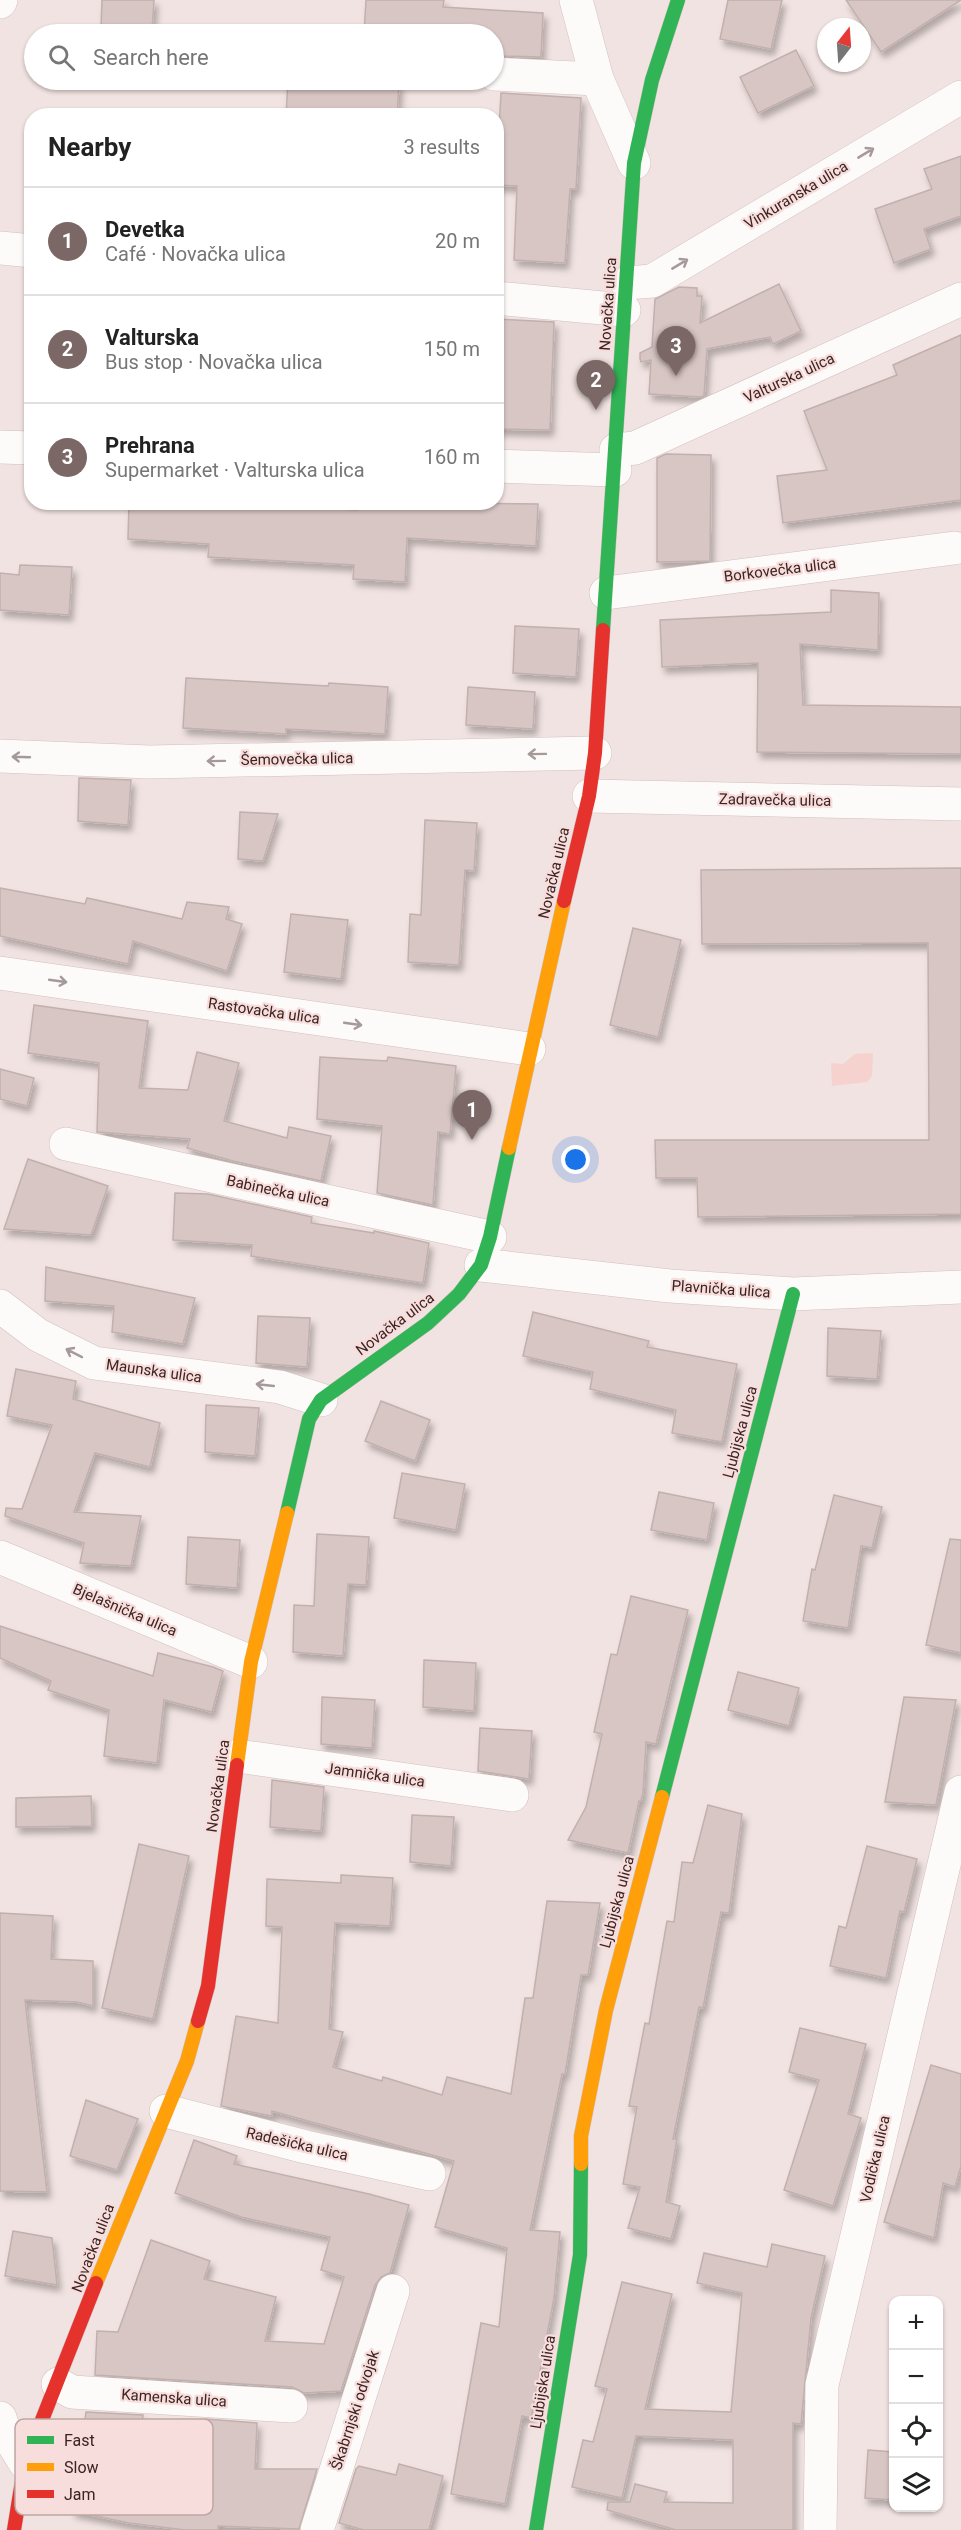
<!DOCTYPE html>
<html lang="en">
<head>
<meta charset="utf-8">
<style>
  body { margin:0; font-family:Roboto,sans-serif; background:#f6f6f6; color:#222 }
  .controls { position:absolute; right:18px; bottom:18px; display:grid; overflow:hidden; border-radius:12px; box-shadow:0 2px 4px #0004 }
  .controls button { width:54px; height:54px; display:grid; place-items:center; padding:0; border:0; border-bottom:2px solid #e0e0e0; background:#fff; color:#222; font:30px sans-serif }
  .compass { position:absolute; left:817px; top:18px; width:54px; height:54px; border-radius:50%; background:#fff; box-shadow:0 2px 4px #0004; rotate:17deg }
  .you { position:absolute; left:576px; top:1160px; width:21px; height:21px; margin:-15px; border:4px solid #fff; border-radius:50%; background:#1a73e8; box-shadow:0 0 0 9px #1a73e833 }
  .badge { display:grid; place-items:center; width:39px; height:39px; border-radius:50%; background:#7b6765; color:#fff; font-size:20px; font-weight:700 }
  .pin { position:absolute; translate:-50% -50px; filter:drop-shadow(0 2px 3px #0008) }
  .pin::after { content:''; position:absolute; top:32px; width:21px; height:18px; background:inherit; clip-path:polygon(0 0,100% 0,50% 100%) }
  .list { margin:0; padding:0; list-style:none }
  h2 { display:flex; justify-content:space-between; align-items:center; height:78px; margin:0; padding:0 24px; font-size:26px }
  h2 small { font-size:20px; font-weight:400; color:#767676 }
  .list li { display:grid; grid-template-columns:39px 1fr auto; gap:18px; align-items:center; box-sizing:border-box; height:108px; padding:0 24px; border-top:2px solid #e0e0e0 }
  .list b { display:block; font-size:22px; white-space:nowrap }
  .list p { margin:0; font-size:20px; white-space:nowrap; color:#767676 }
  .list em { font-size:20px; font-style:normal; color:#767676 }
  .icon { flex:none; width:33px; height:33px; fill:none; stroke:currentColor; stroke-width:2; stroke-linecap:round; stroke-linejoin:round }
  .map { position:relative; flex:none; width:961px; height:2530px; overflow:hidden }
  .search { position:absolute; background:#fff; box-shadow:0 2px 4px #0004; left:24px; top:24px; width:480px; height:66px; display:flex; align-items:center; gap:15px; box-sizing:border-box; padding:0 21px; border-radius:33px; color:#767676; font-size:22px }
  .panel { position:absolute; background:#fff; box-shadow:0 2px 4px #0004; left:24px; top:108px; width:480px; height:402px; border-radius:24px }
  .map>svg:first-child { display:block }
  .green { fill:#f5d2ce }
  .building { fill:#d8c6c4; stroke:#c1b0ae; stroke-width:1.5; filter:url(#shadow) }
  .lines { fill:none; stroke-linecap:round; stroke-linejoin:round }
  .street-casing { stroke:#d1c0be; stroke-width:34 }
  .fast-casing { stroke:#d1c0be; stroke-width:15 }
  .slow-casing { stroke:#d1c0be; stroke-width:15 }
  .jam-casing { stroke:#d1c0be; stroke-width:15 }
  .street { stroke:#fdfbfa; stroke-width:33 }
  .fast { stroke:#30b455; stroke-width:14 }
  .slow { stroke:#ff9f0a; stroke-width:14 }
  .jam { stroke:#e5322d; stroke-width:14 }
  .oneway { stroke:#a69a99 }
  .labels { text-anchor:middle; stroke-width:4.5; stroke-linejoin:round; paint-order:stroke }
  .street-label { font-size:15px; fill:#3b2422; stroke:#f7dddb }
  .key { fill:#f7dddb; stroke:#bfa6a4; stroke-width:1.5 }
  .key-label { font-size:16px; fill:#3b2422 }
</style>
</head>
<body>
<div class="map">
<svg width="961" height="2530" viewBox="0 0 961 2530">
  <defs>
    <filter id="shadow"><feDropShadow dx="3.5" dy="6" stdDeviation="3" flood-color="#0004"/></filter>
  </defs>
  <rect width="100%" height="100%" fill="#f1e3e1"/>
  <polygon class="green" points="873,1053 872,1076 867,1082 832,1086 831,1063 843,1064 855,1054"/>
  <g class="building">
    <polygon points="102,0 154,0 152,31 101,28"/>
    <polygon points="366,0 444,0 443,7 543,13 541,57 503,56 503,53 494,52 494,34 364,34"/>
    <polygon points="728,0 782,0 771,49 720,39"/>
    <polygon points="846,0 961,0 881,52"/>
    <polygon points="796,50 814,86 758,113 740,77"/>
    <polygon points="288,80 340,80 399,84 397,116 286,116"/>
    <polygon points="501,93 581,98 576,189 570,189 565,263 514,260 517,186 496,185"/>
    <polygon points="961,156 961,216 924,229 931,249 894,263 875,209 932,189 924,169"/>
    <polygon points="779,284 801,331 773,344 770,337 707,349 704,396 701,397 649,394 651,360 641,362 640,359 640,353 652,347 655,299 679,287 697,288 697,296 702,296 700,323"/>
    <polygon points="496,319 554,322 550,430 496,429"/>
    <polygon points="961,335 961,500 783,523 777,476 827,470 804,411 897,375 893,365"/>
    <polygon points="666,454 711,455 710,561 657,562 657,458"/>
    <polygon points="129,502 213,502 357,510 358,502 538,504 536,546 407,538 405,582 353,579 354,565 208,557 209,544 128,539"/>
    <polygon points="20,565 72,567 69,615 0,610 0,573 19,575"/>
    <polygon points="831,590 879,593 878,650 800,644 803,705 961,707 961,754 757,752 758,663 662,667 660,620 831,612"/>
    <polygon points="515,626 579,629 576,677 513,673"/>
    <polygon points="186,678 328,686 329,683 388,687 385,734 286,729 286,734 183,728"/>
    <polygon points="468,687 535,692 533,729 466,725"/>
    <polygon points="79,778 131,780 128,825 78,821"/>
    <polygon points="240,812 278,814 263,861 238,859"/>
    <polygon points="425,820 477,823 474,871 465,870 459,965 408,962 410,914 421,915"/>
    <polygon points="961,868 961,1214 698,1217 697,1178 656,1178 655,1140 929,1140 928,943 702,944 701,870"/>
    <polygon points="0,888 85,904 87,898 182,919 187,902 229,907 226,919 242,924 227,971 133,941 128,964 0,936"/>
    <polygon points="291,914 348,920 341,979 284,972"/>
    <polygon points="633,928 681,940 658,1037 610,1025"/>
    <polygon points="34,1005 148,1021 139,1088 188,1090 197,1052 239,1063 224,1121 287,1138 289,1127 331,1136 321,1181 233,1161 187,1148 190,1139 97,1132 99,1063 28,1053"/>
    <polygon points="320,1057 387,1061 388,1057 456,1066 450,1134 438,1132 433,1205 377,1193 382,1126 317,1119"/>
    <polygon points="0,1069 34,1078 27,1106 0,1099"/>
    <polygon points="28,1159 108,1186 91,1235 4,1229"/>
    <polygon points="175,1193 208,1194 312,1217 311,1223 374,1233 374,1231 429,1243 423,1283 251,1256 252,1245 173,1240"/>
    <polygon points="46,1267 195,1298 183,1344 112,1332 114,1306 45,1301"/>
    <polygon points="533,1312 649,1341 647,1347 737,1364 722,1442 672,1433 676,1410 590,1389 593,1372 523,1356"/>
    <polygon points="258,1316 310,1318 307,1367 256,1363"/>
    <polygon points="828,1328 881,1331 877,1379 827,1376"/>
    <polygon points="16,1369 76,1381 73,1399 160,1423 150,1467 95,1453 74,1512 141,1516 131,1566 80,1563 84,1543 5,1516 6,1508 22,1509 52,1425 7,1416"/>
    <polygon points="381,1401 430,1420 415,1461 365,1441"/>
    <polygon points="206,1405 259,1408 255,1456 205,1452"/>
    <polygon points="402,1473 465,1484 456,1530 394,1518"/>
    <polygon points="659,1492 714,1503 707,1540 651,1530"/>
    <polygon points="834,1495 882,1507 872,1548 861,1546 848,1628 803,1621 812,1569 815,1570"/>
    <polygon points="317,1534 369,1537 366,1585 348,1584 343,1656 293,1652 294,1605 314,1606"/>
    <polygon points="188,1537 240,1540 237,1588 186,1584"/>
    <polygon points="950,1539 961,1540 961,1653 926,1645"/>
    <polygon points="631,1596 688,1610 656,1744 646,1742 643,1793 641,1801 639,1801 628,1853 568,1840 586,1807 602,1734 594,1732 611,1654 617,1655"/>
    <polygon points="0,1626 153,1676 158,1653 213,1667 223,1671 212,1712 164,1700 157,1763 104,1756 109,1710 48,1690 51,1681 0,1658"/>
    <polygon points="424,1660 476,1663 474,1711 423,1707"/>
    <polygon points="738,1672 799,1688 789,1726 728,1710"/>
    <polygon points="322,1697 375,1700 372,1748 321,1744"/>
    <polygon points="904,1697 956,1700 936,1805 885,1802"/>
    <polygon points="480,1728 532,1731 529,1779 478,1771"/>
    <polygon points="272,1780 324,1787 321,1831 270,1827"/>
    <polygon points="91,1796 92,1826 16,1827 16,1798"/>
    <polygon points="708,1805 742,1814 729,1913 721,1912 703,2008 699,2007 673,2139 677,2139 666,2202 680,2206 671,2239 628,2228 640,2187 623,2184 637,2107 629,2106 645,2023 649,2024 667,1921 674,1922 682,1862 693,1863"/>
    <polygon points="412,1815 454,1817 451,1866 410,1862"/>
    <polygon points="139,1844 189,1856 153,2019 102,2008"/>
    <polygon points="867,1846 917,1859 904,1912 900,1911 886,1978 830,1966 839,1926 846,1928"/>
    <polygon points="341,1875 393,1878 390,1926 335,1923 329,2029 343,2032 333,2067 382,2081 383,2077 442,2095 447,2077 511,2094 525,1998 533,1998 547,1901 600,1903 588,1975 581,1975 565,2074 562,2074 530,2230 560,2232 554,2298 531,2418 522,2416 505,2504 451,2494 481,2323 499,2327 507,2248 435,2227 454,2161 272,2111 272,2116 221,2106 236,2016 278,2023 282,1927 266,1926 267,1879 341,1883"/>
    <polygon points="0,1913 53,1916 51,1959 93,1961 93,2006 77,2002 25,2000 47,2192 0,2191"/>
    <polygon points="800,2028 866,2044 848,2114 861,2118 833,2206 784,2190 819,2080 789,2072"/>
    <polygon points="931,2065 961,2074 961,2166 955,2187 943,2183 934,2238 884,2222"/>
    <polygon points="86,2100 138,2119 117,2170 70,2156"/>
    <polygon points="194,2140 237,2156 234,2164 369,2194 409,2205 390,2273 381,2277 375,2285 341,2391 304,2393 292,2387 95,2375 97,2331 118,2332 151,2240 210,2261 204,2279 276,2297 265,2341 324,2344 344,2277 321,2270 330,2237 241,2217 175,2193"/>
    <polygon points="13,2231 52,2238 57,2285 5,2276"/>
    <polygon points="772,2244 825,2256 811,2318 801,2424 793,2423 793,2530 676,2530 607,2510 608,2502 630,2502 635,2484 667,2492 664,2502 733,2503 733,2440 636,2436 622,2498 572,2487 583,2440 593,2442 607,2389 595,2386 622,2282 672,2294 645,2409 731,2412 742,2293 697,2283 704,2253 767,2267"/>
    <polygon points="86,2412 143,2415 138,2474 202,2481 206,2419 257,2423 255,2469 317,2469 299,2529 218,2526 218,2530 185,2530 129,2523 72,2511"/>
    <polygon points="868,2450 894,2452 894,2500 865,2498"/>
    <polygon points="399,2464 443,2476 429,2530 364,2530 339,2523 356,2469 359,2466 396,2475"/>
  </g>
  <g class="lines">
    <defs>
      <g id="street">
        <polyline points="576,0 597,79 634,163"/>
        <polyline points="0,2 1,0"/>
        <polyline points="494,74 597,79"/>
        <polyline points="0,248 32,251"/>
        <polyline points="627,283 652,281 961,97"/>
        <polyline points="496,298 624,310"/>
        <polyline points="0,447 32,448"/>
        <polyline points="616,450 635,448 961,299"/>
        <polyline points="496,466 615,470"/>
        <polyline points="606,593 954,548"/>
        <polyline points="0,756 149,762 595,753"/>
        <polyline points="589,796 961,804"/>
        <polyline points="0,973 529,1049"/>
        <polyline points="66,1144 490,1237"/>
        <polyline points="481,1265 670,1286 793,1294 961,1287"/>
        <polyline points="0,1306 38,1335 94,1363 280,1387 321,1400"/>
        <polyline points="0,1557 251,1662"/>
        <polyline points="238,1756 512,1795"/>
        <polyline points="166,2111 306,2147 429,2174"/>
        <polyline points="58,2384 72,2392 291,2406"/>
        <polyline points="0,2418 3,2427 25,2463"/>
        <polyline points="317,2530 393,2291"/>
        <polyline points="820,2530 822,2385 961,1792"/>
      </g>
      <g id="fast">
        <polyline points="603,630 634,163 652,80 678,0"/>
        <polyline points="287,1513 309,1419 321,1400 428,1323 459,1294 481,1265 490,1237 509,1148"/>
        <polyline points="662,1797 793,1294"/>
        <polyline points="536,2530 580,2255 581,2164"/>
      </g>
      <g id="slow">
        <polyline points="509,1148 564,901"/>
        <polyline points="237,1765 251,1662 287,1513"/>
        <polyline points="581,2164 581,2136 606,2010 662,1797"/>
        <polyline points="96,2283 187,2061 198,2021"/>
      </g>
      <g id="jam">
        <polyline points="564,901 589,796 595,753 603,630"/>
        <polyline points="198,2021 208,1986 237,1765"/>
        <polyline points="14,2530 25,2463 96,2283"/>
      </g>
    </defs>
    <use href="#street" class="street-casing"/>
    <use href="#fast" class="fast-casing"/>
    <use href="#slow" class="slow-casing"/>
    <use href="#jam" class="jam-casing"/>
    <use href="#street" class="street"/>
    <use href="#fast" class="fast"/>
    <use href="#slow" class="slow"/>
    <use href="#jam" class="jam"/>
  </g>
  <defs><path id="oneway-shaft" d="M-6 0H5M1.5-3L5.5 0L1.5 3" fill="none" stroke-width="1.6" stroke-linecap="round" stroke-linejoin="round" transform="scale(1.5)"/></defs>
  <g class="oneway">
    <use href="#oneway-shaft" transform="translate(866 153) rotate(-31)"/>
    <use href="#oneway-shaft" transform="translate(680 264) rotate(-31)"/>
    <use href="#oneway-shaft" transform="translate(537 754) rotate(179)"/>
    <use href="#oneway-shaft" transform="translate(21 757) rotate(-178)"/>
    <use href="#oneway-shaft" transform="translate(216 761) rotate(179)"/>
    <use href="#oneway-shaft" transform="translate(58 981) rotate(8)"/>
    <use href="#oneway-shaft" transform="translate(353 1024) rotate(8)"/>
    <use href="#oneway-shaft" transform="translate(74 1353) rotate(-153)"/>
    <use href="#oneway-shaft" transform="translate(265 1385) rotate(-174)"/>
  </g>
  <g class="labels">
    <g class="street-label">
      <text transform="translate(796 195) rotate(-31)" y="5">Vinkuranska ulica</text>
      <text transform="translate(608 304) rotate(-86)" y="5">Novačka ulica</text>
      <text transform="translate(789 378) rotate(-25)" y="5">Valturska ulica</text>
      <text transform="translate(780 570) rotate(-7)" y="5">Borkovečka ulica</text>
      <text transform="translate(297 759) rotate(-1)" y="5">Šemovečka ulica</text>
      <text transform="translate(775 800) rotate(1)" y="5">Zadravečka ulica</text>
      <text transform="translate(554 873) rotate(-77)" y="5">Novačka ulica</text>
      <text transform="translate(264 1011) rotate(8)" y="5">Rastovačka ulica</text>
      <text transform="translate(278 1191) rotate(12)" y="5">Babinečka ulica</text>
      <text transform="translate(721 1289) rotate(4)" y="5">Plavnička ulica</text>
      <text transform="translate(395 1324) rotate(-37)" y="5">Novačka ulica</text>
      <text transform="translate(154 1371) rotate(8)" y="5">Maunska ulica</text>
      <text transform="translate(740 1432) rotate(-75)" y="5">Ljubijska ulica</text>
      <text transform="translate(125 1610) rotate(23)" y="5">Bjelašnička ulica</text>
      <text transform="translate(375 1775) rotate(8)" y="5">Jamnička ulica</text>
      <text transform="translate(218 1786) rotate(-82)" y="5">Novačka ulica</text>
      <text transform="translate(617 1902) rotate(-75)" y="5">Ljubijska ulica</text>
      <text transform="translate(297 2144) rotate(13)" y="5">Radešićka ulica</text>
      <text transform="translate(875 2159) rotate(-77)" y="5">Vodička ulica</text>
      <text transform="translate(93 2248) rotate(-69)" y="5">Novačka ulica</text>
      <text transform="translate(543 2382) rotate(-81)" y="5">Ljubijska ulica</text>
      <text transform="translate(174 2398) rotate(4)" y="5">Kamenska ulica</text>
      <text transform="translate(355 2410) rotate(-72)" y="5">Škabrnjski odvojak</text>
    </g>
  </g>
  <rect x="15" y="2419" width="198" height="96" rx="9" class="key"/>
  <rect x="27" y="2436" width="27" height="8" fill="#30b455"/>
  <rect x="27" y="2463" width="27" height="8" fill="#ff9f0a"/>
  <rect x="27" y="2490" width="27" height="8" fill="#e5322d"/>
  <g class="key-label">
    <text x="64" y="2446">Fast</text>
    <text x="64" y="2473">Slow</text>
    <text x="64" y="2500">Jam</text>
  </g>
</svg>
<div class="controls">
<button>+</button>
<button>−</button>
<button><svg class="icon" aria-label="locate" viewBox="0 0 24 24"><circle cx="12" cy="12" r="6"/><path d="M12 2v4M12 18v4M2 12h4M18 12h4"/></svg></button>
<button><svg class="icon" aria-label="layers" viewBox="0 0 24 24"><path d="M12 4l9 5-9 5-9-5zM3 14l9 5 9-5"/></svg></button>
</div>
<svg class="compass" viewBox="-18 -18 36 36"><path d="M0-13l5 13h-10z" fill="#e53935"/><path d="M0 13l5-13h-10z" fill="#767676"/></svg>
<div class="you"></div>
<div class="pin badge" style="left:472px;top:1140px">1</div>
<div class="pin badge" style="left:596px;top:410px">2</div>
<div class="pin badge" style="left:676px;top:376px">3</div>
<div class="search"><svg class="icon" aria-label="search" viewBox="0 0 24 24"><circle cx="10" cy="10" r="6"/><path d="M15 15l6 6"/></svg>Search here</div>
<section class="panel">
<h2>Nearby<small>3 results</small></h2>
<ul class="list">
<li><span class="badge">1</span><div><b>Devetka</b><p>Café · Novačka ulica</p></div><em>20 m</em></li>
<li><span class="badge">2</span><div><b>Valturska</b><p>Bus stop · Novačka ulica</p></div><em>150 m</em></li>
<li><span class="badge">3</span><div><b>Prehrana</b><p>Supermarket · Valturska ulica</p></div><em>160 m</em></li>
</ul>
</section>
</div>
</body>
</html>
